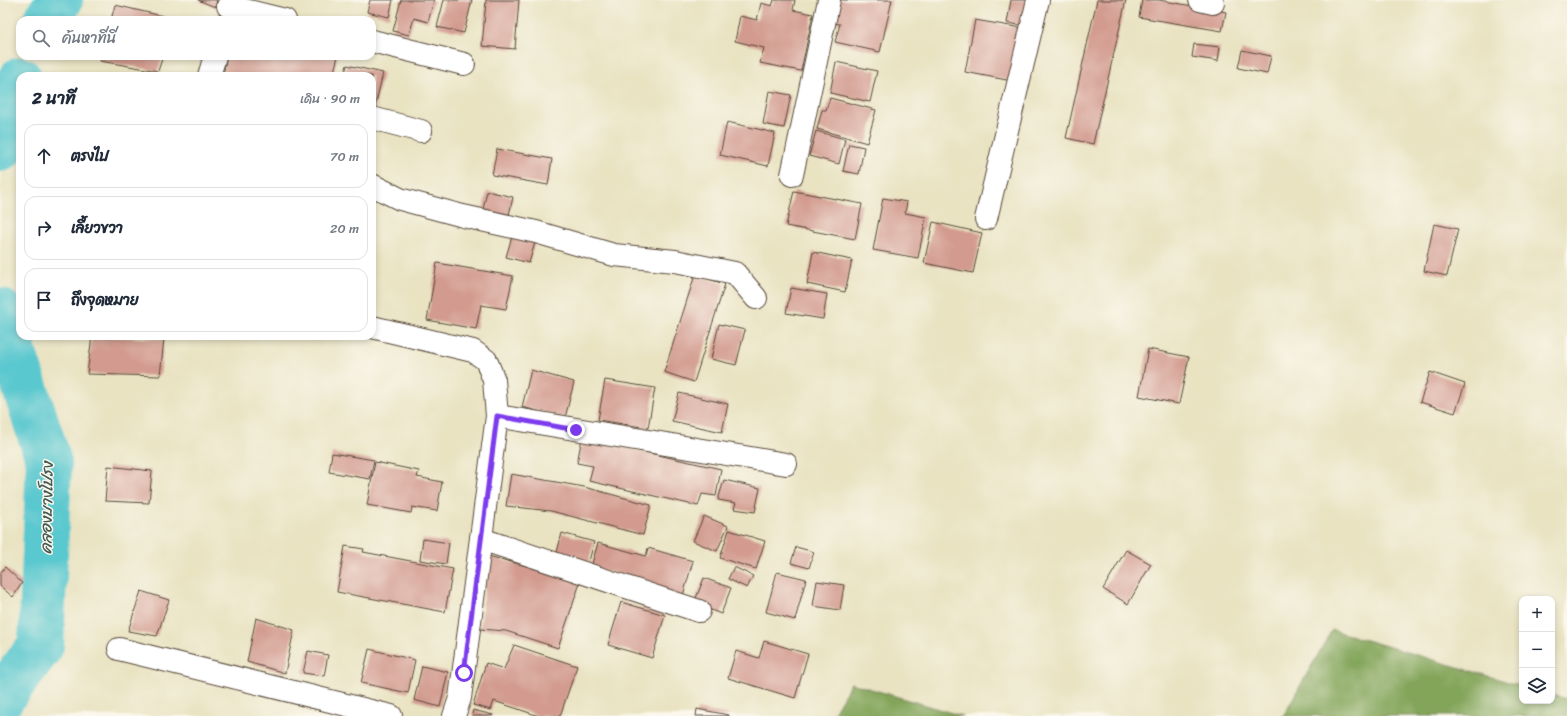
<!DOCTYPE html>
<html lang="th">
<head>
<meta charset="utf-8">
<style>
  body { margin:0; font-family:Sriracha,"Playpen Sans Thai",sans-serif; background:#f2f2f3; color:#1f2937 }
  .controls { position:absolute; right:12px; bottom:12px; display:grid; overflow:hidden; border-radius:8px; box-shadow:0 2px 6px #0003 }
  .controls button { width:36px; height:36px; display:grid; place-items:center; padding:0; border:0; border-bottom:1px solid #e0e1e3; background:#fff; color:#1f2937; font:20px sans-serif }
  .stop { position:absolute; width:12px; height:12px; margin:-9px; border:3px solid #7c3aed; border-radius:50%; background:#fff }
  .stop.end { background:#7c3aed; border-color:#fff; box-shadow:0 1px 4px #0008 }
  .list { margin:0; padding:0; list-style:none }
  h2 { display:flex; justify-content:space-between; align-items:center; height:52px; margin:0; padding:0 16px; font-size:17px }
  h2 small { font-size:13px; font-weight:400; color:#747a83 }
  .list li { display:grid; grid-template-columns:26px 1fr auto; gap:12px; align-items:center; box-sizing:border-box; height:64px; margin:0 8px 8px; padding:0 8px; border:1px solid #e0e1e3; border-radius:12px }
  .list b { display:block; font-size:15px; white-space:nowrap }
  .list em { font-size:13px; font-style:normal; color:#747a83 }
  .icon { flex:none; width:22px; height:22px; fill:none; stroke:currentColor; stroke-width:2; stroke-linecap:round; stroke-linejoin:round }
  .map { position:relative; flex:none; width:1567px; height:716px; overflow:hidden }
  .search { position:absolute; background:#fff; box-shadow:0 2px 6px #0003; left:16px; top:16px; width:360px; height:44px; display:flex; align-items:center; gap:10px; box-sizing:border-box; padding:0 14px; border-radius:12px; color:#747a83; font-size:15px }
  .panel { position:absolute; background:#fff; box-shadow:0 2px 6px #0003; left:16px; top:72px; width:360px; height:268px; border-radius:12px }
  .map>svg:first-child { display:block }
  .forest { fill:#83a55a; stroke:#5f683c }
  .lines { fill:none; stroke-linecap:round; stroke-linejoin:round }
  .river { stroke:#5ac8cf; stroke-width:46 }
  .building { fill:#d39b90 }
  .minor-casing { stroke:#554637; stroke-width:24 }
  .minor { stroke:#fff; stroke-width:22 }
  .route { stroke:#7c3aed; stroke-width:5 }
  .labels { text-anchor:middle; stroke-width:3; stroke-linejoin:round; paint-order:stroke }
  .water-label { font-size:16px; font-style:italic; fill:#445953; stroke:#fbf7ec }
</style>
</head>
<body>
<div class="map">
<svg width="1567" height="716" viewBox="0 0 1567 716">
  <rect width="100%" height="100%" fill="#fbf7ec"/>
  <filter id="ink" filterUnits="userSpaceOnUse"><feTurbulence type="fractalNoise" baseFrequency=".025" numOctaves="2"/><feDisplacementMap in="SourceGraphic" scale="8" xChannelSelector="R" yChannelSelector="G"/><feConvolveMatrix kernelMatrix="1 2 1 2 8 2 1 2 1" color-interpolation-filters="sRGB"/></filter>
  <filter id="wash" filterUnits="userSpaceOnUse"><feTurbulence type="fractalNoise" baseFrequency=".012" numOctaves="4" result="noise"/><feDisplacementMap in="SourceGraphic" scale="16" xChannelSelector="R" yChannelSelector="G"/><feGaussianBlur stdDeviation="0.9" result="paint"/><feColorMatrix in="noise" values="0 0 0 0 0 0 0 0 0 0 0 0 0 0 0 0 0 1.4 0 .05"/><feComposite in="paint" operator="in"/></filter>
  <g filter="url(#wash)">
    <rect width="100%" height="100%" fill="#e9e3c2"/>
    <g class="forest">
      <polygon points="1332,630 1522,686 1522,701 1552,701 1552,695 1567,699 1567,716 1283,716"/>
      <polygon points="851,683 962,716 832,716"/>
    </g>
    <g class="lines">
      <g class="river">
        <polyline points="46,20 60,0"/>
        <polyline points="0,149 20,80"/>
        <polyline points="0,311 49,462 41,645 0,700"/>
      </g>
    </g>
    <g id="blocks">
      <g class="building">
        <polygon points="198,0 217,0 215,7"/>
        <polygon points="370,0 393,0 389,17 367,12"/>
        <polygon points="401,0 434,0 428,22 414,18 409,35 393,31"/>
        <polygon points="444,0 472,0 464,33 437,27"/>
        <polygon points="486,0 519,0 515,49 482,46"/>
        <polygon points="774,0 795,0 793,10 813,14 801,71 760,63 764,48 735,41 740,16 757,20 761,3 772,6"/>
        <polygon points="831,0 892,0 880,52 835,42 840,24 827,22"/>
        <polygon points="1011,0 1030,0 1026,26 1007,23"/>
        <polygon points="1097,0 1126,0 1093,144 1066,138"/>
        <polygon points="1142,0 1159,0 1226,12 1222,31 1139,17"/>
        <polygon points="115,5 175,19 175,20 111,20"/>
        <polygon points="975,20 1022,28 1012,81 965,72"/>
        <polygon points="1194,44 1220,47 1218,61 1192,57"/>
        <polygon points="1242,50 1271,56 1267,74 1238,68"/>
        <polygon points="101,56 163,56 158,71 100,61"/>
        <polygon points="227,56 338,56 333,76 227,76 223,75"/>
        <polygon points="836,62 877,71 870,102 830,93"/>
        <polygon points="347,65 383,73 374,111 372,110 372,76 344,76"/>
        <polygon points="769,91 791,95 784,128 763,124"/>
        <polygon points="830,98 876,110 867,143 817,129 822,110 826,110"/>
        <polygon points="727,122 775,133 768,166 720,155"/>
        <polygon points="816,131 845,139 839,164 809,156"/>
        <polygon points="849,144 864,147 859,174 843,171"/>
        <polygon points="497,149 552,159 548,185 492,175"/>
        <polygon points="487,191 513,197 507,224 481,219"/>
        <polygon points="794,191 862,204 855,239 786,226"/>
        <polygon points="883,198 907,202 905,213 926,217 918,258 873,250"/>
        <polygon points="933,222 982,233 973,273 924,263"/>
        <polygon points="1434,224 1458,229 1447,276 1424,271"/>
        <polygon points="513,233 536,239 529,263 506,257"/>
        <polygon points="813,252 852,260 845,292 807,284"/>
        <polygon points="437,263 513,276 506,309 481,305 476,329 427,320"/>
        <polygon points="695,275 725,284 694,382 664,372"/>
        <polygon points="791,288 827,294 823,319 786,313"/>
        <polygon points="719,324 745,330 736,365 711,359"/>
        <polygon points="92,336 164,339 160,376 87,374"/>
        <polygon points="1148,349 1189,357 1179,404 1139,396"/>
        <polygon points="531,370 574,382 565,418 522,407"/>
        <polygon points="1430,372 1465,384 1455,413 1420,402"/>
        <polygon points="605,380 655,388 648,428 598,420"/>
        <polygon points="679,393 728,404 722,432 672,421"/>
        <polygon points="582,438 721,469 716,496 702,494 698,506 589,481 593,466 577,463"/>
        <polygon points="332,453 374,460 370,479 329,472"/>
        <polygon points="375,462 419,471 417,477 442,482 437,511 412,507 411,513 367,505"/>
        <polygon points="108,466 152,471 149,503 105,501"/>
        <polygon points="511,474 584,487 651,505 643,535 551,511 506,506"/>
        <polygon points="724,480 760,488 755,512 734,509 736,503 718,500"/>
        <polygon points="704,516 728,526 717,551 693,541"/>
        <polygon points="729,530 765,541 756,569 720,558"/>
        <polygon points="562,533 594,542 587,569 555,560"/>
        <polygon points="423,539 449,543 446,564 420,560"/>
        <polygon points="598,543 646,556 648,548 693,561 682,599 637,586 640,580 591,567"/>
        <polygon points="345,546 364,549 363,552 453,569 445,612 337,592"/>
        <polygon points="796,547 814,552 809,568 791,563"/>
        <polygon points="1126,550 1151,564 1128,604 1103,589"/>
        <polygon points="488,556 527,566 580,583 558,648 506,631 480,629"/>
        <polygon points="5,567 22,583 13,597 0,586 0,573"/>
        <polygon points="734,567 753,576 747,588 728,579"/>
        <polygon points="777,572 806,579 795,620 766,612"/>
        <polygon points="704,578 731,588 721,614 694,603"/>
        <polygon points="817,581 844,585 840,610 813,606"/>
        <polygon points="141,591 169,600 157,636 128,631"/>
        <polygon points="621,602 665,615 652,658 608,645"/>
        <polygon points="256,618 294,630 285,673 247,662"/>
        <polygon points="764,641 808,654 795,698 728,678 736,651 759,658"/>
        <polygon points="514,645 577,666 560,716 539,716 494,701 491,710 473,705 486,663 504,669"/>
        <polygon points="369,649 415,660 408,693 361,683"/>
        <polygon points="308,651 328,655 324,676 303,673"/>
        <polygon points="422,666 448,672 440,707 414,700"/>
        <polygon points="697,709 729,715 729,716 696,716"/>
        <polygon points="473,710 493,715 492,716 472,716"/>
      </g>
    </g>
  </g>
  <g filter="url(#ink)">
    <use href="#blocks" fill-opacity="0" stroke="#554637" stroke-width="1"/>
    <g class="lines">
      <defs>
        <g id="minor">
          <polyline points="1200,0 1213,3"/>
          <polyline points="228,6 285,20"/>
          <polyline points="372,41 464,64"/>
          <polyline points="209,76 215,56"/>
          <polyline points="372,118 421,131"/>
          <polyline points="792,175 829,0"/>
          <polyline points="372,185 400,199 463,216 536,232 614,255 675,261 735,273 756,298"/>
          <polyline points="986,219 1038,0"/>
          <polyline points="372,327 473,351 486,360 494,380 497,416 460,698 454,716"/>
          <polyline points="497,416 786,464"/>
          <polyline points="481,539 699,611"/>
          <polyline points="119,649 391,716"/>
        </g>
      </defs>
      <use href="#minor" class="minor-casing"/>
      <use href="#minor" class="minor"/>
    </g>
  </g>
  <g class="lines" filter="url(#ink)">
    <polyline class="route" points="464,673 497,416 576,430"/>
  </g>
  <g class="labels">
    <g class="water-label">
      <text transform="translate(46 508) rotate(-89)" y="6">คลองบางโปรง</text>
    </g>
  </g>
</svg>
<div class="controls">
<button>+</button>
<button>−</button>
<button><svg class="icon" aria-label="layers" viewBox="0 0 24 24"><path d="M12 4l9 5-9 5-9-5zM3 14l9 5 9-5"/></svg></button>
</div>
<div class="stop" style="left:464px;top:673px"></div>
<div class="stop end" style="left:576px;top:430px"></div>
<div class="search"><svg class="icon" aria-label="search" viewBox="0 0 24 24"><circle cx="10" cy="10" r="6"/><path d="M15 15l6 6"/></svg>ค้นหาที่นี่</div>
<section class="panel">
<h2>2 นาที<small>เดิน · 90 m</small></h2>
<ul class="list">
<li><svg class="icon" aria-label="ahead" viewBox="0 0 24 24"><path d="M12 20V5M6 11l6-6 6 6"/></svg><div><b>ตรงไป</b></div><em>70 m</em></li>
<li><svg class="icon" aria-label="right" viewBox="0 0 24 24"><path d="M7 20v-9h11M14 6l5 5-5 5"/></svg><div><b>เลี้ยวขวา</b></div><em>20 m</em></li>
<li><svg class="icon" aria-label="arrive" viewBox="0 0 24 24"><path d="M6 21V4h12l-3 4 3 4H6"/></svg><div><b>ถึงจุดหมาย</b></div></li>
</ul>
</section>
</div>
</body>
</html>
